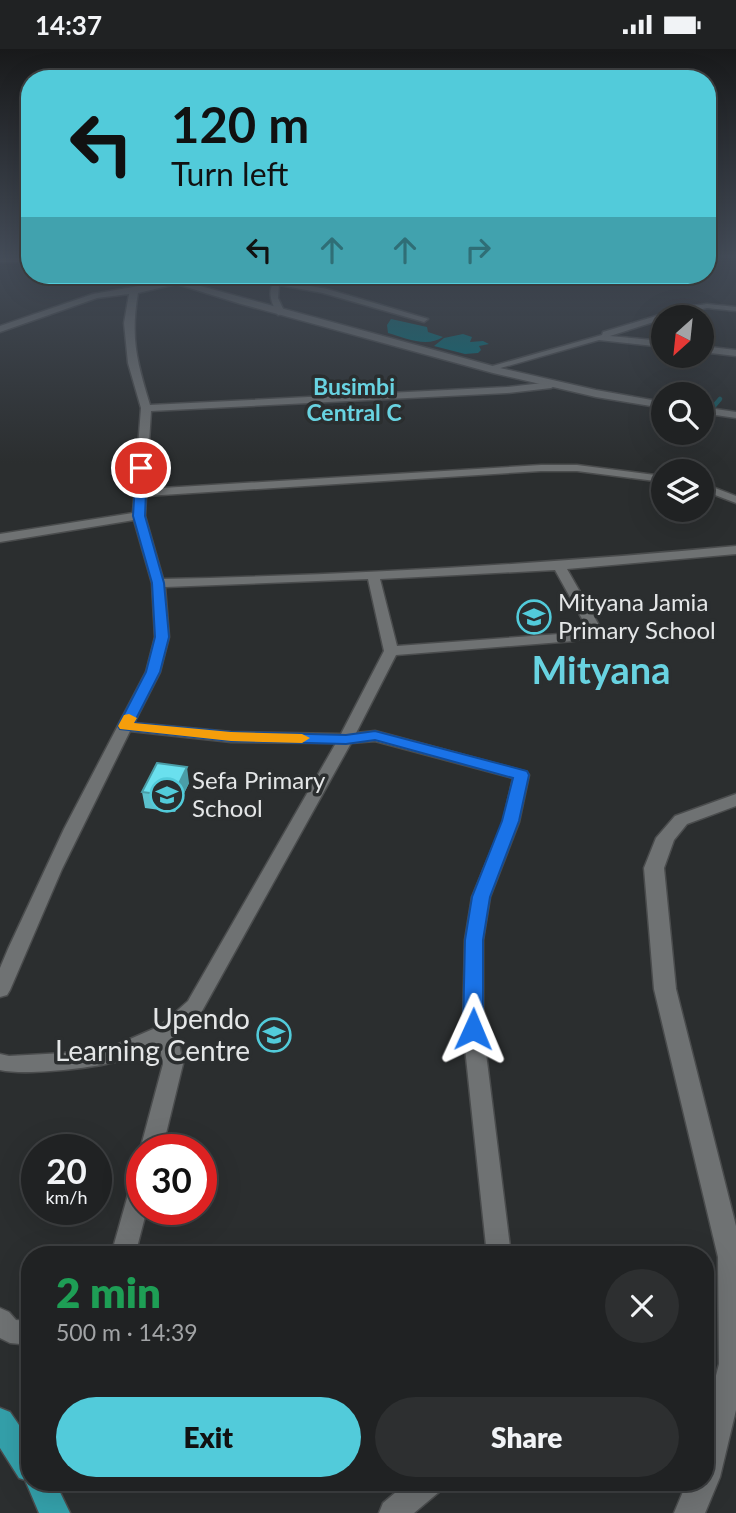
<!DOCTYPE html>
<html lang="en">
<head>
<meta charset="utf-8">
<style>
	body { margin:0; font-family:Lato,sans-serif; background:#2d2f30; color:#f1f3f6; height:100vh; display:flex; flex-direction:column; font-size:26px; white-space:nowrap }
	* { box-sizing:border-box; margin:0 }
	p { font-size:23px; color:#a2a4a6 }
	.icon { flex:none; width:38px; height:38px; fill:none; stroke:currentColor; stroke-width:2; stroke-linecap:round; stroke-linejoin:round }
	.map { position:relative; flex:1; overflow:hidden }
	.details { position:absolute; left:21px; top:1197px; width:693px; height:245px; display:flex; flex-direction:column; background:#202223; border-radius:28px; box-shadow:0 7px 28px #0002,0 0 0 2px #3d3f41 }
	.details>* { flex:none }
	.hud { position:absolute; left:21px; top:21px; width:695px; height:214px; border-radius:28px; box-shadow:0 7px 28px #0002,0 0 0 2px #3d3f41; background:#52cbda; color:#111; overflow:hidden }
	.needle { width:46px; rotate:207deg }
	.controls { position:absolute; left:651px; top:256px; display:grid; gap:14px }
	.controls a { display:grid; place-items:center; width:63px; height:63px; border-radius:50%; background:#202223; box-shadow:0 7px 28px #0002,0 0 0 2px #3d3f41; font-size:35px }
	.speed { position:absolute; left:21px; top:1085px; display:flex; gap:14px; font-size:35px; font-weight:700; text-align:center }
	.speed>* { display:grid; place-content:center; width:91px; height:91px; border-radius:50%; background:#202223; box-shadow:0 7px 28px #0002,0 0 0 2px #3d3f41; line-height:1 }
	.speed small { font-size:18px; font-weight:400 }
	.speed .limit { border:10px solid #d22; background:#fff; color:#111 }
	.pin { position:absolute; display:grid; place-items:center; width:60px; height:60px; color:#fff; margin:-30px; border:4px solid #fff; border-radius:50%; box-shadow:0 2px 7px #0007 }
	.me { position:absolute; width:77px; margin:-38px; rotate:1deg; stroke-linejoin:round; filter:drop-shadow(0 0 5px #0008) }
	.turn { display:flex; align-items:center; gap:24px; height:147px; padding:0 35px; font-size:32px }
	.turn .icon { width:91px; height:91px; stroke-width:2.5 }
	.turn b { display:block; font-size:49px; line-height:60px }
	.lanes { display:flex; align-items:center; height:66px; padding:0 35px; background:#0003; justify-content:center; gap:35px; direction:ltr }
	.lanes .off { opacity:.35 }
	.round { display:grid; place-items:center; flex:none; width:74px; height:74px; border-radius:37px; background:#2d2f30 }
	.head { display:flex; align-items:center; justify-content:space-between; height:119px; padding:0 35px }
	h1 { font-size:42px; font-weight:800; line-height:52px; color:#1e9e55 }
	.cta { display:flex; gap:14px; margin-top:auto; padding:14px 35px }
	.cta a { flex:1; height:80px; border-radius:42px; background:#52cbda; color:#111; font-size:28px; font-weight:800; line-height:80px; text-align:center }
	.cta a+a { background:#2d2f30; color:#f1f3f6 }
	.status { display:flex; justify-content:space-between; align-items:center; height:49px; padding:0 35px; background:#202223; direction:ltr }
	.status svg { height:19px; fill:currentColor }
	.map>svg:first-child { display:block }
</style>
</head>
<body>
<div class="status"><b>14:37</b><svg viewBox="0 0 49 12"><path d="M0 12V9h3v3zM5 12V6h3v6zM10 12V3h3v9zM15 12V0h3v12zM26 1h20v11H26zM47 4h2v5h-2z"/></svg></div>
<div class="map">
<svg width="736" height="1464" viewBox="0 0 736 1464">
	<rect width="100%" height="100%" fill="#2b2e2f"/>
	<path fill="#00727d" d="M 391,270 L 427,278 L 428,283 L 443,288 C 427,299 405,289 388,284 L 387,276 Z
		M 463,285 L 472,288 L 470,293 L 483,292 L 489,295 L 479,297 L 481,301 L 478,304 L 465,305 L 434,297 L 444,289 Z"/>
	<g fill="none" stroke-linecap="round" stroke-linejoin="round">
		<path stroke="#1c5d64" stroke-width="4.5" d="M 714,357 L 720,350"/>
		<defs>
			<path id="minor" d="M 0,209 L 30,209 L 30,213 L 0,213 Z
				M 278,226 L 285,227 L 281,232 L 327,240 L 428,270 L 424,273 L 323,244 L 279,236 L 278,249 L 285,264 L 278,266 C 269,250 267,240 278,226 Z
				M 173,231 L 176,235 L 138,244 C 130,289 137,313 150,356 L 507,338 L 551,333 L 556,336 L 551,339 L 507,344 L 151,362 L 146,440 L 541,416 L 577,416 L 663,427 L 663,433 L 577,422 L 541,422 L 146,447 L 145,467 L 163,530 C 355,526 545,515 736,497 L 736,505 L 567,520 L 600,578 L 592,587 L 574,592 L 396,606 L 356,684 L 375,682 L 527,723 L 529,726 L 519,773 L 490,848 L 483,891 L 483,980 L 511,1206 L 487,1206 L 463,980 L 465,891 L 472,848 L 503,773 L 513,729 L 375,692 L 351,694 L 202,962 L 177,984 L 183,1015 L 162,1101 L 142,1101 L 142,1104 L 140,1101 L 163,1015 L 159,994 C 146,1000 133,1008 119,1012 C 93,1019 26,1027 0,1021 L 0,1005 L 9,1007 L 64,1004 L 114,997 L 160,977 L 188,952 L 336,694 L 231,693 L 130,682 L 62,820 L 10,941 L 7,946 L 0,948 L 0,919 L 8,900 L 64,780 L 146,623 L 155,588 L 152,534 L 134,471 L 0,493 L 0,485 L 133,464 L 141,359 L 128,314 L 124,274 L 129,245 L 97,249 L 0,283 L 0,277 L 93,245 ZM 555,521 L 586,577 L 573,584 L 397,597 L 380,530 ZM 368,530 L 384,602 L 341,685 L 231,683 L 134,674 L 160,623 L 169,588 L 165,538 Z
				M 707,255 L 736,258 L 736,262 L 707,259 L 663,268 L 663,270 L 610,287 L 663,292 L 663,298 L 599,291 L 490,322 L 482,320 L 602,286 L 603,283 L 686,258 Z
				M 702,297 L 736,301 L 736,307 L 702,303 Z
				M 702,434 L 736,447 L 736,454 L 702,441 Z
				M 142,1125 L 142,1160 L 147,1160 L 135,1206 L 111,1206 L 131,1135 L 134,1128 Z
				M 0,1259 L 9,1263 L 16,1271 L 30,1272 L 30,1296 L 10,1294 L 0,1289 Z
				M 408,1433 L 442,1433 L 439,1443 L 414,1464 L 379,1464 L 383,1454 Z"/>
			<path id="secondary" d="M 148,226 L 160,226 L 500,319 L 596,341 L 663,353 L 663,359 L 596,348 L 493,324 L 241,255 Z
				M 702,358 L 736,363 L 736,369 L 702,364 Z
				M 736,745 L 736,757 L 687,775 L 674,791 L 664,819 L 676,940 L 736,1177 L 736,1361 L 720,1428 L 705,1464 L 674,1464 L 687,1433 L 705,1433 L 705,1369 L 719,1315 L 718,1208 L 654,940 L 644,819 L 656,789 L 675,767 Z"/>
			<path id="primary" d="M 0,1359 L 10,1363 L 30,1392 L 30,1433 L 55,1433 L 70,1464 L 39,1464 L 25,1431 L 19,1429 L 0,1399 Z"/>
		</defs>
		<use href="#minor" stroke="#4a4c4d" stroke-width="3"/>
		<use href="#secondary" stroke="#4a4c4d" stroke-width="3"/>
		<use href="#primary" stroke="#4a4c4d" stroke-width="3"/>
		<use href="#minor" fill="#6f7273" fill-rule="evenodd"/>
		<use href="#secondary" fill="#6f7273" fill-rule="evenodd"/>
		<use href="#primary" fill="#34a0aa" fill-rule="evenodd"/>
	</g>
	<path fill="#5bc1cd" d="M 189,734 L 175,763 L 145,759 L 142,743 Z"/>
	<path fill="#4a9da7" d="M 187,718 L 189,734 L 175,763 L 173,747 Z"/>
	<path fill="#6ae0ee" stroke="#4a9da7" stroke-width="2" d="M 157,714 L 187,718 L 173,747 L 142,743 Z"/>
	<linearGradient id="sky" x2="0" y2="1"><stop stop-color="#18191a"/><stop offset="0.5" stop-color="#444c58"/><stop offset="1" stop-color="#444c58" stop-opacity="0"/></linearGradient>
	<rect width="736" height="414" fill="url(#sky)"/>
	<path fill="#1a73e8" stroke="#114b97" stroke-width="2" d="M 141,416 L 147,419 L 145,467 L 164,534 L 169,588 L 160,623 L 134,674 L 231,683 L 346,686 L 375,682 L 527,722 L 529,726 L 519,772 L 490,848 L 483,891 L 483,980 L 480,986 L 473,988 L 466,986 L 463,980 L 465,891 L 472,848 L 502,772 L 513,729 L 375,691 L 346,695 L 231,692 L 120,680 L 118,677 L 146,623 L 155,588 L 152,534 L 133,467 L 136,419 Z"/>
	<path fill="#f59e0b" d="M 129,665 L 137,669 L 134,674 L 231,683 L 302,685 L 310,689 L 302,694 L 231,692 L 120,680 L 118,677 L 124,666 Z"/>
	<defs>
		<symbol id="school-ring" viewBox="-11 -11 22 22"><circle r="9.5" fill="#2b2e2f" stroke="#52cbda" stroke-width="1.5"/><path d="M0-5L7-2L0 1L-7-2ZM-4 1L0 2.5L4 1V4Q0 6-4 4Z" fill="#52cbda"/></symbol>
	</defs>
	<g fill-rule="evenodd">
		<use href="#school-ring" x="515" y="549" width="38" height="38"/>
		<use href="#school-ring" x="148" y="727" width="38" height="38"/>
		<use href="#school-ring" x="255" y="967" width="38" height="38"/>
	</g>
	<g text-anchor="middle" stroke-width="7" stroke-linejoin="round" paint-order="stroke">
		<g font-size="23" font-weight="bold" fill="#68d3e1" stroke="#2b2e2f">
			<text x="354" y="346">Busimbi<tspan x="354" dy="26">Central C</tspan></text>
		</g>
		<g font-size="24" fill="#e4e6e7" stroke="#2b2e2f" text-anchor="start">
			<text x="558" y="562">Mityana Jamia<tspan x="558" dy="28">Primary School</tspan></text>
			<text x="192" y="740">Sefa Primary<tspan x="192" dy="28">School</tspan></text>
		</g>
		<g font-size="28" fill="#e4e6e7" stroke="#2b2e2f" text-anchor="end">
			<text x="250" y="980">Upendo<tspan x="250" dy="32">Learning Centre</tspan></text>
		</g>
		<g font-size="38" font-weight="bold" fill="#68d3e1" stroke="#2b2e2f">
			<text x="601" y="635">Mityana</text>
		</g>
	</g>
</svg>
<div class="controls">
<a><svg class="needle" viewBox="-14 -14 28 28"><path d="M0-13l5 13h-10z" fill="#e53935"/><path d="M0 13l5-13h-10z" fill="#a2a4a6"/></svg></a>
<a><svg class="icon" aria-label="search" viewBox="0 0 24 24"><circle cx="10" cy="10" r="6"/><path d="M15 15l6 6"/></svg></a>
<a><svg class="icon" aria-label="layers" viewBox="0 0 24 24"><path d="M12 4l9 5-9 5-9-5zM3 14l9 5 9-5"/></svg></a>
</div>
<div class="speed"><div>20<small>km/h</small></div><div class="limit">30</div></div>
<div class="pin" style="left:141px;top:419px;background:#d93025"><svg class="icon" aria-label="arrive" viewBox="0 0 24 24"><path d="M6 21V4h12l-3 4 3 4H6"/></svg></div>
<svg class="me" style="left:473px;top:980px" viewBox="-20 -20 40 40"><path d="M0-17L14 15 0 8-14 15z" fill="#1a73e8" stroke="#fff" stroke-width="4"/></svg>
<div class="hud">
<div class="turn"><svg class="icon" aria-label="left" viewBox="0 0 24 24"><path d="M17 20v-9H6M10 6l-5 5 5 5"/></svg><div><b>120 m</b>Turn left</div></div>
<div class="lanes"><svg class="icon" aria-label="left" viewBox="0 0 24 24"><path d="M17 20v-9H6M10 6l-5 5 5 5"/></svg><svg class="icon off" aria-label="ahead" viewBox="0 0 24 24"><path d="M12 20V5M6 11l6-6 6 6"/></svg><svg class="icon off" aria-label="ahead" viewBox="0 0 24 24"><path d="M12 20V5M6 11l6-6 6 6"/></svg><svg class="icon off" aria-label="right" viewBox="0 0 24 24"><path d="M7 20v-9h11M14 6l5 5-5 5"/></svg></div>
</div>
<section class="details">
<div class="head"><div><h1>2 min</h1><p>500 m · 14:39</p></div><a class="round"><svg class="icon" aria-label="close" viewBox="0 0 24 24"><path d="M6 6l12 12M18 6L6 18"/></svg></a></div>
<div class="cta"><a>Exit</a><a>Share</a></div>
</section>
</div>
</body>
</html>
